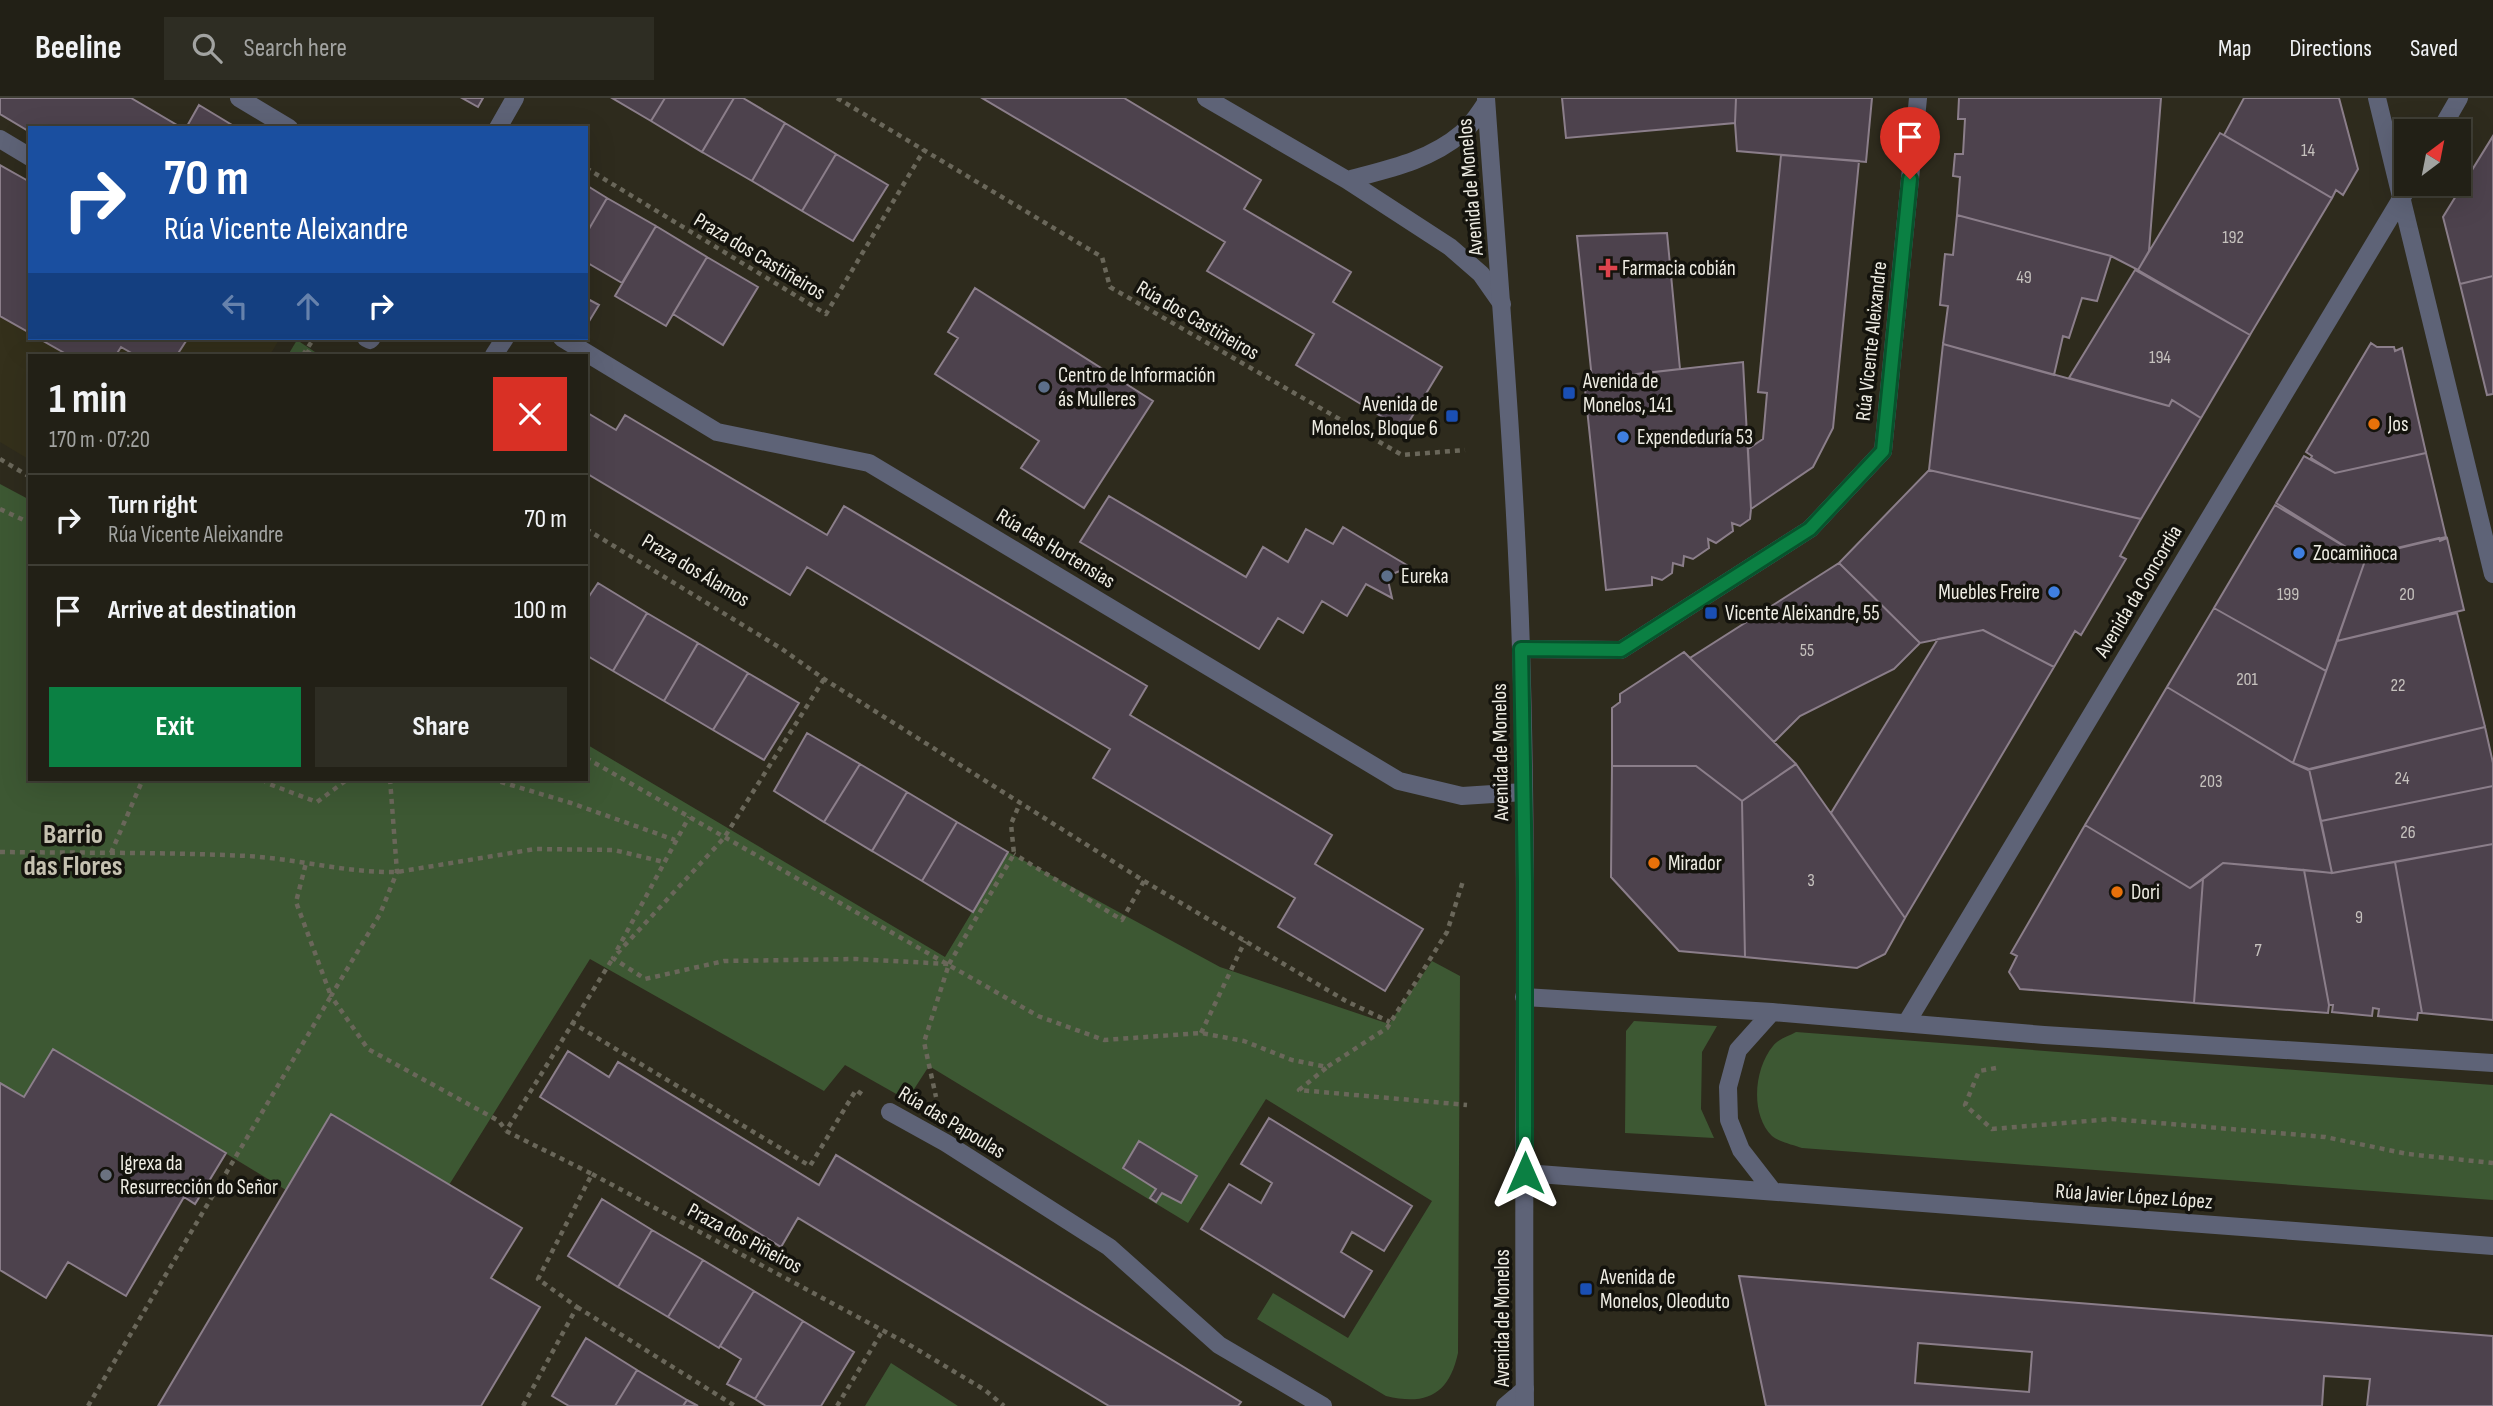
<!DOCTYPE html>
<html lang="en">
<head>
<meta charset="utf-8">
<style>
	body { margin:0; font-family:"Sofia Sans Condensed",sans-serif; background:#2e2d23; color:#f1f3f6; height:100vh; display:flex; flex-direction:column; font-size:26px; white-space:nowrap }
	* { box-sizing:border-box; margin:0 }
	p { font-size:23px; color:#a2a3a1 }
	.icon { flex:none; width:38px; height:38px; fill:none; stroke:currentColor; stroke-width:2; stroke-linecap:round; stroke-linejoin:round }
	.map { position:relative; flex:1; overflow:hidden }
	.panel { position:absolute; left:28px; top:256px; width:560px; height:427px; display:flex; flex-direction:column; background:#222016; border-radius:0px; box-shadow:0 7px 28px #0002,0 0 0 2px #3f3e35 }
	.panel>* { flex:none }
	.banner { position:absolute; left:28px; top:28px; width:560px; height:214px; border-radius:0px; box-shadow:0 7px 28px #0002,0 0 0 2px #3f3e35; background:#1a4fa0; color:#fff; overflow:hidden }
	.needle { width:46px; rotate:32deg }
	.fabs { position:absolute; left:2394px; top:21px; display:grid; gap:14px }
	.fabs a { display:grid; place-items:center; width:77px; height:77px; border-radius:0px; background:#222016; box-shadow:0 7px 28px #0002,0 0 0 2px #3f3e35; font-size:35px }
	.pin { position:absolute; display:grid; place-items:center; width:60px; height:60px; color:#fff; margin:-72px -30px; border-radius:50% 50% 50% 0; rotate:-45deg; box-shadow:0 0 7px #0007 }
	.pin .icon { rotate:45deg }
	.me { position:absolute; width:77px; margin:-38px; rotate:0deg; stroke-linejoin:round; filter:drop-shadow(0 0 5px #0008) }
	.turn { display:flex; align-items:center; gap:24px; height:147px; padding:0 21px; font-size:32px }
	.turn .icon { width:91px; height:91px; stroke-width:2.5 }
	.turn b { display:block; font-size:49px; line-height:60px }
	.lanes { display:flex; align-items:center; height:66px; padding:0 21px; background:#0003; justify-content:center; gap:35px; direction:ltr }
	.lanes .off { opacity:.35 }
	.round { display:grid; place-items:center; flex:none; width:74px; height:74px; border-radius:0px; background:#2e2d23 }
	.head { display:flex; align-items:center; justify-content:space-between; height:119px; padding:0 21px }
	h1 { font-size:42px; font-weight:700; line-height:52px }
	.primary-button { display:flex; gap:14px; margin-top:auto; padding:14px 21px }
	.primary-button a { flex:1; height:80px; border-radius:0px; background:#0b8043; color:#fff; font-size:28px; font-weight:700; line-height:80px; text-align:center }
	.primary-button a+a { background:#2e2d23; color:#f1f3f6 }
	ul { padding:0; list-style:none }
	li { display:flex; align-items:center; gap:21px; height:91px; padding:0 21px; border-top:2px solid #3f3e35 }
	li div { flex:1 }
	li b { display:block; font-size:26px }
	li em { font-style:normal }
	header { display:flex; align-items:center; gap:42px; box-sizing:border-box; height:98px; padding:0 35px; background:#222016; border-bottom:2px solid #3f3e35 }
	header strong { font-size:33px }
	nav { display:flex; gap:38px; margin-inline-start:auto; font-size:24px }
	.search { width:490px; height:63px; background:#2e2d23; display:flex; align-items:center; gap:18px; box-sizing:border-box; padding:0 24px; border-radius:0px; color:#a2a3a1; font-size:26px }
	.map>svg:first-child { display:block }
</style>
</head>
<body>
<header>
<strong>Beeline</strong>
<div class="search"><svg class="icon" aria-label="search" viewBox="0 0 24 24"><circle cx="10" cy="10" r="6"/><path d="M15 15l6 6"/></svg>Search here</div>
<nav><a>Map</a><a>Directions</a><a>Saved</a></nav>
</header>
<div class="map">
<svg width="2493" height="1308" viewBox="0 0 2493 1308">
	<rect width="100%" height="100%" fill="#2e2b1d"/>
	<path fill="#34301b" d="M 0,67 L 30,84 L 30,240 L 280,240 L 270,257 L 30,257 L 30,362 L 0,344 Z"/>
	<path fill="#3d5833" d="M 297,242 L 318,256 L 317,257 L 288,257 Z
		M 0,386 L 30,402 L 30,681 L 586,681 L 586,646 L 945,859 L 1008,754 L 1220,869 L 1389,926 L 1432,863 L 1460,878 L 1458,1255 C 1449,1296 1427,1308 1386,1298 L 1257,1221 L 1273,1195 L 1348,1240 L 1432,1103 L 1266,1001 L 1188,1125 L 929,968 L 907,1002 L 845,967 L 824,993 L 590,861 L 449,1087 L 286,1092 L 54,951 L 24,999 L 0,985 Z
		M 1634,923 L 1717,928 L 1702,954 L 1701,1011 L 1714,1040 L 1625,1035 L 1626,933 Z
		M 1796,934 L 2493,987 L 2493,1102 L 1802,1050 C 1794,1047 1779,1044 1772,1038 C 1750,1016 1754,971 1773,948 C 1778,941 1789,938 1796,934 Z
		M 891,1265 L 958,1308 L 865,1308 Z"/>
	<path fill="#4d424d" stroke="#8b7e8a" stroke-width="2" fill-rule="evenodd" d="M 0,0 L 131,0 L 182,30 L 30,30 L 30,34 L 0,16 Z
		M 462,0 L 483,0 L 478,9 Z
		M 612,0 L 665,0 L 651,23 Z
		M 665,0 L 734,0 L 702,54 L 651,23 Z
		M 734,0 L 743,0 L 785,25 L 752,83 L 702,54 Z
		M 982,0 L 1124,0 L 1261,82 L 1244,111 L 1351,174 L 1333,204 L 1442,269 L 1404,332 L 1296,267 L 1314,236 L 1207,173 L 1225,144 Z
		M 1562,0 L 1736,0 L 1735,25 L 1566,40 Z
		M 1736,0 L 1872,0 L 1866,64 L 1737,53 L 1735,25 Z
		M 1959,0 L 2161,0 L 2149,153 L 2138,172 L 2111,158 L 1957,117 L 1960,79 L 1953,78 L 1955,56 L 1963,56 L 1965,21 L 1958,21 Z
		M 2339,0 L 2358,71 L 2343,97 L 2336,92 L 2332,100 L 2224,37 L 2244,0 Z
		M 199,7 L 237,30 L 186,30 Z
		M 785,25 L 836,56 L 802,113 L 752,83 Z
		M 2220,35 L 2332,100 L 2250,237 L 2138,172 Z
		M 2493,38 L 2493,178 L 2460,186 L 2443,119 Z
		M 836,56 L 888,87 L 853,143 L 802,113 Z
		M 1781,57 L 1859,63 L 1833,330 L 1813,369 L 1751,411 L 1748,351 L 1763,341 L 1767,295 L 1758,294 Z
		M 0,67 L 30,84 L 30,235 L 0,218 Z
		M 586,87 L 607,100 L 586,136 Z
		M 607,100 L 656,128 L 622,185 L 586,164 L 586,136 Z
		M 1957,117 L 2111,158 L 2097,203 L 2082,200 L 2069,240 L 2063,238 L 2054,277 L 1943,246 L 1948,208 L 1940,207 L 1945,156 L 1953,157 Z
		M 656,128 L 707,159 L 666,228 L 615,198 Z
		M 1667,135 L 1680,271 L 1592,281 L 1577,138 Z
		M 707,159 L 758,189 L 723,247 L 673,216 Z
		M 2135,172 L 2250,237 L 2201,320 L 2172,302 L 2169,308 L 2069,280 Z
		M 2493,178 L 2493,296 L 2487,297 L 2460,186 Z
		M 975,190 L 1153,303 L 1084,410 L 1021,370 L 1039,343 L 935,276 L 958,240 L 948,234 Z
		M 586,200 L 599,207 L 588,225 L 586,224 Z
		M 38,240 L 188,240 L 177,257 L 135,257 L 121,249 L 116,257 L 68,257 Z
		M 2371,245 L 2377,249 L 2394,249 L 2395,253 L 2402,250 L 2426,355 L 2335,375 L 2311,360 L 2312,358 L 2306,354 Z
		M 1943,246 L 2169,308 L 2172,302 L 2201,320 L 2141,421 L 1929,372 Z
		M 1743,264 L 1751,411 L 1750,421 L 1740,428 L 1732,425 L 1733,433 L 1716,445 L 1708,441 L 1709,450 L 1693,461 L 1684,458 L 1683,468 L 1673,465 L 1672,475 L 1662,482 L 1652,479 L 1652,487 L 1606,492 L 1584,282 Z
		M 586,314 L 616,332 L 625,317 L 827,437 L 844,408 L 1147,588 L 1130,617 L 1332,737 L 1315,766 L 1423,831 L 1385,893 L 1278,829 L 1295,800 L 1093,680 L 1110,651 L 807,469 L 790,497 L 586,375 Z
		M 2426,355 L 2446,439 L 2362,459 L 2276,405 L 2304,358 L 2335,375 Z
		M 1929,372 L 2141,421 L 2120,458 L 2126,461 L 2081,537 L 2075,533 L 2054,569 L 1983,532 L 1920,545 L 1839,465 Z
		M 1109,398 L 1246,479 L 1263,449 L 1288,464 L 1306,431 L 1333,446 L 1343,429 L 1410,469 L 1387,478 L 1392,500 L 1366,486 L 1347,518 L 1322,503 L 1303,535 L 1278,520 L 1259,551 L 1080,444 Z
		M 2275,407 L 2362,459 L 2367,457 L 2326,573 L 2214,510 Z
		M 2439,440 L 2440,443 L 2447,440 L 2464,512 L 2337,543 L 2367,457 Z
		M 1839,465 L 1920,545 L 1894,571 L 1800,618 L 1774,644 L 1690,560 Z
		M 598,485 L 647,515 L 613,573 L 586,557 L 586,503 Z
		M 2214,510 L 2326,573 L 2293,665 L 2167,589 Z
		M 647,515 L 698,545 L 664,603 L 613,573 Z
		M 2457,515 L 2485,629 L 2308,672 L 2293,665 L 2337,543 Z
		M 1983,532 L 2054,569 L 1905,820 L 1831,715 L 1938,541 Z
		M 698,545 L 748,575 L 713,632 L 664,603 Z
		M 1684,554 L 1796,666 L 1742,703 L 1696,668 L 1612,668 L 1612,610 L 1620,604 L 1620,596 Z
		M 748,575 L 799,605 L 764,662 L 713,632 Z
		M 2167,589 L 2293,665 L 2309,671 L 2332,775 L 2223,765 L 2190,790 L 2085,727 Z
		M 2485,629 L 2493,665 L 2493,688 L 2321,723 L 2309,671 Z
		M 807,635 L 860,666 L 824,724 L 774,693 Z
		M 860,666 L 907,694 L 872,753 L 824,724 Z
		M 1796,666 L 1905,820 L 1885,856 L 1857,870 L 1745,859 L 1742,703 Z
		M 1612,668 L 1696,668 L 1742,703 L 1745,859 L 1679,853 L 1611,779 Z
		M 2493,688 L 2493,746 L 2332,775 L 2321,723 Z
		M 907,694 L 957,724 L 922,783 L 872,753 Z
		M 957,724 L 1008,754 L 973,814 L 922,783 Z
		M 2085,727 L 2190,790 L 2203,781 L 2194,905 L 2020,891 L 2009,874 L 2017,858 L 2011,855 Z
		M 2493,746 L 2493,922 L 2422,915 L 2395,764 Z
		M 2395,764 L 2422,915 L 2418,915 L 2417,922 L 2378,918 L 2379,911 L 2373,910 L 2372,918 L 2332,914 L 2333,907 L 2329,907 L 2304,772 L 2332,775 Z
		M 2223,765 L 2304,772 L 2329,907 L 2328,915 L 2194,905 L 2203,781 Z
		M 53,951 L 226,1055 L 195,1106 L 184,1099 L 126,1198 L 68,1164 L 46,1200 L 0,1172 L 0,985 L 24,999 Z
		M 568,953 L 609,979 L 618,964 L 819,1087 L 836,1057 L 1241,1304 L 1238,1308 L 1109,1308 L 798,1120 L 781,1149 L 540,999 Z
		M 331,1016 L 522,1130 L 491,1180 L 540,1209 L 481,1308 L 158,1308 Z
		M 1269,1020 L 1412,1108 L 1384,1153 L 1352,1134 L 1341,1154 L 1372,1173 L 1344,1219 L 1201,1131 L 1229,1086 L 1261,1105 L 1272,1085 L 1241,1066 Z
		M 1139,1043 L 1197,1078 L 1181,1105 L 1162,1095 L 1156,1104 L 1150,1100 L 1156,1091 L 1123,1070 Z
		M 602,1101 L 652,1132 L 618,1189 L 568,1158 Z
		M 652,1132 L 703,1162 L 668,1219 L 618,1189 Z
		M 703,1162 L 754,1193 L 719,1250 L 668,1219 Z
		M 1739,1178 L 2493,1238 L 2493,1308 L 2367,1308 L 2370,1281 L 2324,1278 L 2322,1308 L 1766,1308 ZM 1918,1245 L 2032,1254 L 2029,1294 L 1915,1285 Z
		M 754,1193 L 803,1223 L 755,1301 L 727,1286 L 741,1261 L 720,1248 Z
		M 803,1223 L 854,1254 L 821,1308 L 766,1308 L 755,1301 Z
		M 586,1240 L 637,1272 L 615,1308 L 569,1308 L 552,1298 Z
		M 637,1272 L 687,1302 L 683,1308 L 615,1308 Z
		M 687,1302 L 698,1308 L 683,1308 Z"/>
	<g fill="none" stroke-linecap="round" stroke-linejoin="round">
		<path stroke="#6a675a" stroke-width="4.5" stroke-dasharray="5 5" stroke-linecap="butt" d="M 837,0 L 1102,159 L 1110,189 L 1402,357 L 1465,352
			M 586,70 L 826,216 L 924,52
			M 306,253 L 313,257
			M 303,257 L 314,240
			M 0,361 L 30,379
			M 0,411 L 30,425
			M 586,431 L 782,551 L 824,581 L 1144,783 L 1122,822 L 1014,756
			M 824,581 L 724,740 L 613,860 L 645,881 L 724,863 L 856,861 L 949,866 L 924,944 L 936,999
			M 586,660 L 1038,918 L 1104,942 L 1201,935 L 1244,943 L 1292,962 L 1327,969 L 1387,930 L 1447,834 L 1463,783
			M 262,681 L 269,686 L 317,704 L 348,681
			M 390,681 L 397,774 L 380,816 L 331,898 L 368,951 L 499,1023 L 506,1033
			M 491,681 L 571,705 L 675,742
			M 0,754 C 82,755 165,754 248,758 C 298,761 346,775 397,774 L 535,751 L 614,752 L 664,764
			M 111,755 L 143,681
			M 1144,783 L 1346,903 L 1390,924
			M 617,852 L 689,719
			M 949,866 L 1014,756 L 1011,726 L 1020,705
			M 571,924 L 810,1068 L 856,992 L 863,997
			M 1201,935 L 1245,843
			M 1326,970 L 1299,992 L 1467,1007
			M 1996,970 L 1979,973 L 1965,1007 L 1992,1031 L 2112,1021 L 2325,1039 L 2408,1056 L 2493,1065
			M 592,1076 L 908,1246 L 985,1292 L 1004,1308
			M 577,1209 L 735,1308
			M 88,1308 L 331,898 L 296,804 L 306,765
			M 523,1308 L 577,1209 L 538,1181 L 592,1076 L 506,1033 L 613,860
			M 837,1308 L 883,1232"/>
		<path stroke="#5e6377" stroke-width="18" d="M 0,41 L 30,59"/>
		<path stroke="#5e6377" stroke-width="18" d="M 239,0 L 289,30
			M 1206,0 L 1347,82 L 1450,149 L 1481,176 L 1502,206
			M 2377,0 L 2493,476
			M 498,30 L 515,0
			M 2440,33 L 2459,0
			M 1347,82 C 1388,71 1429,63 1462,35 C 1472,27 1479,15 1486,5
			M 366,240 L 370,242 L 372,240
			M 562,240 L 717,334 L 869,365 L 1399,683 L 1462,698 L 1524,694
			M 494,257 L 505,240
			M 1521,551 L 1621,552 L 1810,431 L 1883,353 L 1918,0
			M 1524,899 L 1772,914 L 2044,937 L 2493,965
			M 1907,924 L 2410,86
			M 890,1014 L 946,1045 L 1109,1149 L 1219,1247 L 1323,1308
			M 1525,1075 L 2493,1148
			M 1772,1092 L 1741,1052 L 1729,1022 L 1728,989 L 1738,952 L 1772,914
			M 1505,1308 L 1525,1291"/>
		<path stroke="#5e6377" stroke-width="18" d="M 1486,0 C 1499,184 1515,367 1521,551 C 1529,804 1522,1056 1525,1308"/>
	</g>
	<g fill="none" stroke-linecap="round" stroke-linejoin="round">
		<defs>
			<path id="route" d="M 1525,1075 L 1525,785 L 1521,551 L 1621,552 L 1810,431 L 1883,353 L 1910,81"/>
		</defs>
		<use href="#route" stroke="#07532c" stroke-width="18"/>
		<use href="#route" stroke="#0b8043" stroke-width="12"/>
	</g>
	<path fill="#e0444e" stroke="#14130d" stroke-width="2.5" d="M1604.5 159.5h7v7h7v7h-7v7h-7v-7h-7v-7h7z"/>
	<g fill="#5c6f8a" stroke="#14130d" stroke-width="2.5">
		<circle cx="1044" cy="289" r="7"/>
		<circle cx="1387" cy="478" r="7"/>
	</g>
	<g fill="#1a4fb4" stroke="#14130d" stroke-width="2.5">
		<rect x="1562" y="288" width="14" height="14" rx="3.5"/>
		<rect x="1445" y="311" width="14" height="14" rx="3.5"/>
		<rect x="1704" y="508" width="14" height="14" rx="3.5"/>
		<rect x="1579" y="1184" width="14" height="14" rx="3.5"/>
	</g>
	<g fill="#e8710a" stroke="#14130d" stroke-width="2.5">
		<circle cx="2374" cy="326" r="7"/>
		<circle cx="1654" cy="765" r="7"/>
		<circle cx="2117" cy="794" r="7"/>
	</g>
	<g fill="#3f7fe0" stroke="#14130d" stroke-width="2.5">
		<circle cx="1623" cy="339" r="7"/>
		<circle cx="2299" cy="455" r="7"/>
		<circle cx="2054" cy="494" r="7"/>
	</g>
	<circle fill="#6b7280" stroke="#14130d" stroke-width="2.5" cx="106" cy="1077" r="7"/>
	<g text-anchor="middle" stroke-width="7" stroke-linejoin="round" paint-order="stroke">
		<g font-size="18" fill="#c6c2be">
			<text x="2308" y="58">14</text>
			<text x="2233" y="145">192</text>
			<text x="2024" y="185">49</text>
			<text x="2160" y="265">194</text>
			<text x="2288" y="502">199</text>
			<text x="2407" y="502">20</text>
			<text x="1807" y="558">55</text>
			<text x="2247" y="587">201</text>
			<text x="2398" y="593">22</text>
			<text x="2402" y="686">24</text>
			<text x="2211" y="689">203</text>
			<text x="2408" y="740">26</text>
			<text x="1811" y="788">3</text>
			<text x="2359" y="825">9</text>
			<text x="2258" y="858">7</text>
		</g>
		<g font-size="21" fill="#eeece3" stroke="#14130d">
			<text transform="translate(1470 89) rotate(-95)" y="7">Avenida de Monelos</text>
			<text transform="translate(760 158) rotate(31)" y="7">Praza dos Castiñeiros</text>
			<text transform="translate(1198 222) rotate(30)" y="7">Rúa dos Castiñeiros</text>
			<text transform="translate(1871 243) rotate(-84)" y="7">Rúa Vicente Aleixandre</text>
			<text transform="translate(1056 450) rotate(31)" y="7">Rúa das Hortensias</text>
			<text transform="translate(696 472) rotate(31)" y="7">Praza dos Álamos</text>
			<text transform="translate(2138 493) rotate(-59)" y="7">Avenida da Concordia</text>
			<text transform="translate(1500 654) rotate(-91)" y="7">Avenida de Monelos</text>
			<text transform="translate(952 1024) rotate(31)" y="7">Rúa das Papoulas</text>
			<text transform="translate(2134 1098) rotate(4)" y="7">Rúa Javier López López</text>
			<text transform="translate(745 1140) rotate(28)" y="7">Praza dos Piñeiros</text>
			<text transform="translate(1502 1220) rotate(-90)" y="7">Avenida de Monelos</text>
		</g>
		<g font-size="21" fill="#eeece3" stroke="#14130d" text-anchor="start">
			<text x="1622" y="177">Farmacia cobián</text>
			<text x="1058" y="284">Centro de Información<tspan x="1058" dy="24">ás Mulleres</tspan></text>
			<text x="1583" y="290">Avenida de<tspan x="1583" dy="24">Monelos, 141</tspan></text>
			<text x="1438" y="313" text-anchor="end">Avenida de<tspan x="1438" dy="24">Monelos, Bloque 6</tspan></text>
			<text x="2388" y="333">Jos</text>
			<text x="1637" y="346">Expendeduría 53</text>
			<text x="2313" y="462">Zocamiñoca</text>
			<text x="1401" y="485">Eureka</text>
			<text x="2040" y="501" text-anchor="end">Muebles Freire</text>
			<text x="1725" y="522">Vicente Aleixandre, 55</text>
			<text x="1668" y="772">Mirador</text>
			<text x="2131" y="801">Dori</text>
			<text x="120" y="1072">Igrexa da<tspan x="120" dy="24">Resurrección do Señor</tspan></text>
			<text x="1600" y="1186">Avenida de<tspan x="1600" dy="24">Monelos, Oleoduto</tspan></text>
		</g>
		<g font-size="28" font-weight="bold" fill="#c5c1b0" stroke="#14130d">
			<text x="73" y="745">Barrio<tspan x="73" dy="32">das Flores</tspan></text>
		</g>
	</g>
</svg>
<div class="fabs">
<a><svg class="needle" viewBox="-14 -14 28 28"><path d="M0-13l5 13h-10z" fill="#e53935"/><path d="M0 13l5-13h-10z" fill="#a2a3a1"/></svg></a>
</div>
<div class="pin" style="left:1910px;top:81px;background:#d93025"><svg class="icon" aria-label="arrive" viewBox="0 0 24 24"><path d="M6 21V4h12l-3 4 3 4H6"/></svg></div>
<svg class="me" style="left:1525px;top:1075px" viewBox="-20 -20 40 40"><path d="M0-17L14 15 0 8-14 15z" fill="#0b8043" stroke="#fff" stroke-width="4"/></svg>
<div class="banner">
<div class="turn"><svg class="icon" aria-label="right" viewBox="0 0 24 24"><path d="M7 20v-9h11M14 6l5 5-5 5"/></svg><div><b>70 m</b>Rúa Vicente Aleixandre</div></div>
<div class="lanes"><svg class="icon off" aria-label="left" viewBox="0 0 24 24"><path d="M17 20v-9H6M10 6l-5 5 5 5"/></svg><svg class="icon off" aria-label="ahead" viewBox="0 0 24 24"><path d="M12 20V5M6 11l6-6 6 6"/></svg><svg class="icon" aria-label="right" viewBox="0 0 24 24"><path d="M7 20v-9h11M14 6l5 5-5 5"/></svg></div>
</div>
<section class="panel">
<div class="head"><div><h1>1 min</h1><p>170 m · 07:20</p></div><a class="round" style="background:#d93025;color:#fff"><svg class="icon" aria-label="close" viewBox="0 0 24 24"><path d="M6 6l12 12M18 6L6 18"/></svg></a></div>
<ul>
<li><svg class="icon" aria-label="right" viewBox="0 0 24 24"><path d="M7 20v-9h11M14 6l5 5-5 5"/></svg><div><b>Turn right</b><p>Rúa Vicente Aleixandre</p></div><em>70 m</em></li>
<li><svg class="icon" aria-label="arrive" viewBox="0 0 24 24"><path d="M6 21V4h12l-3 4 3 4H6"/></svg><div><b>Arrive at destination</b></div><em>100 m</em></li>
</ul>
<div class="primary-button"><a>Exit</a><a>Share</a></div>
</section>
</div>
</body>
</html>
